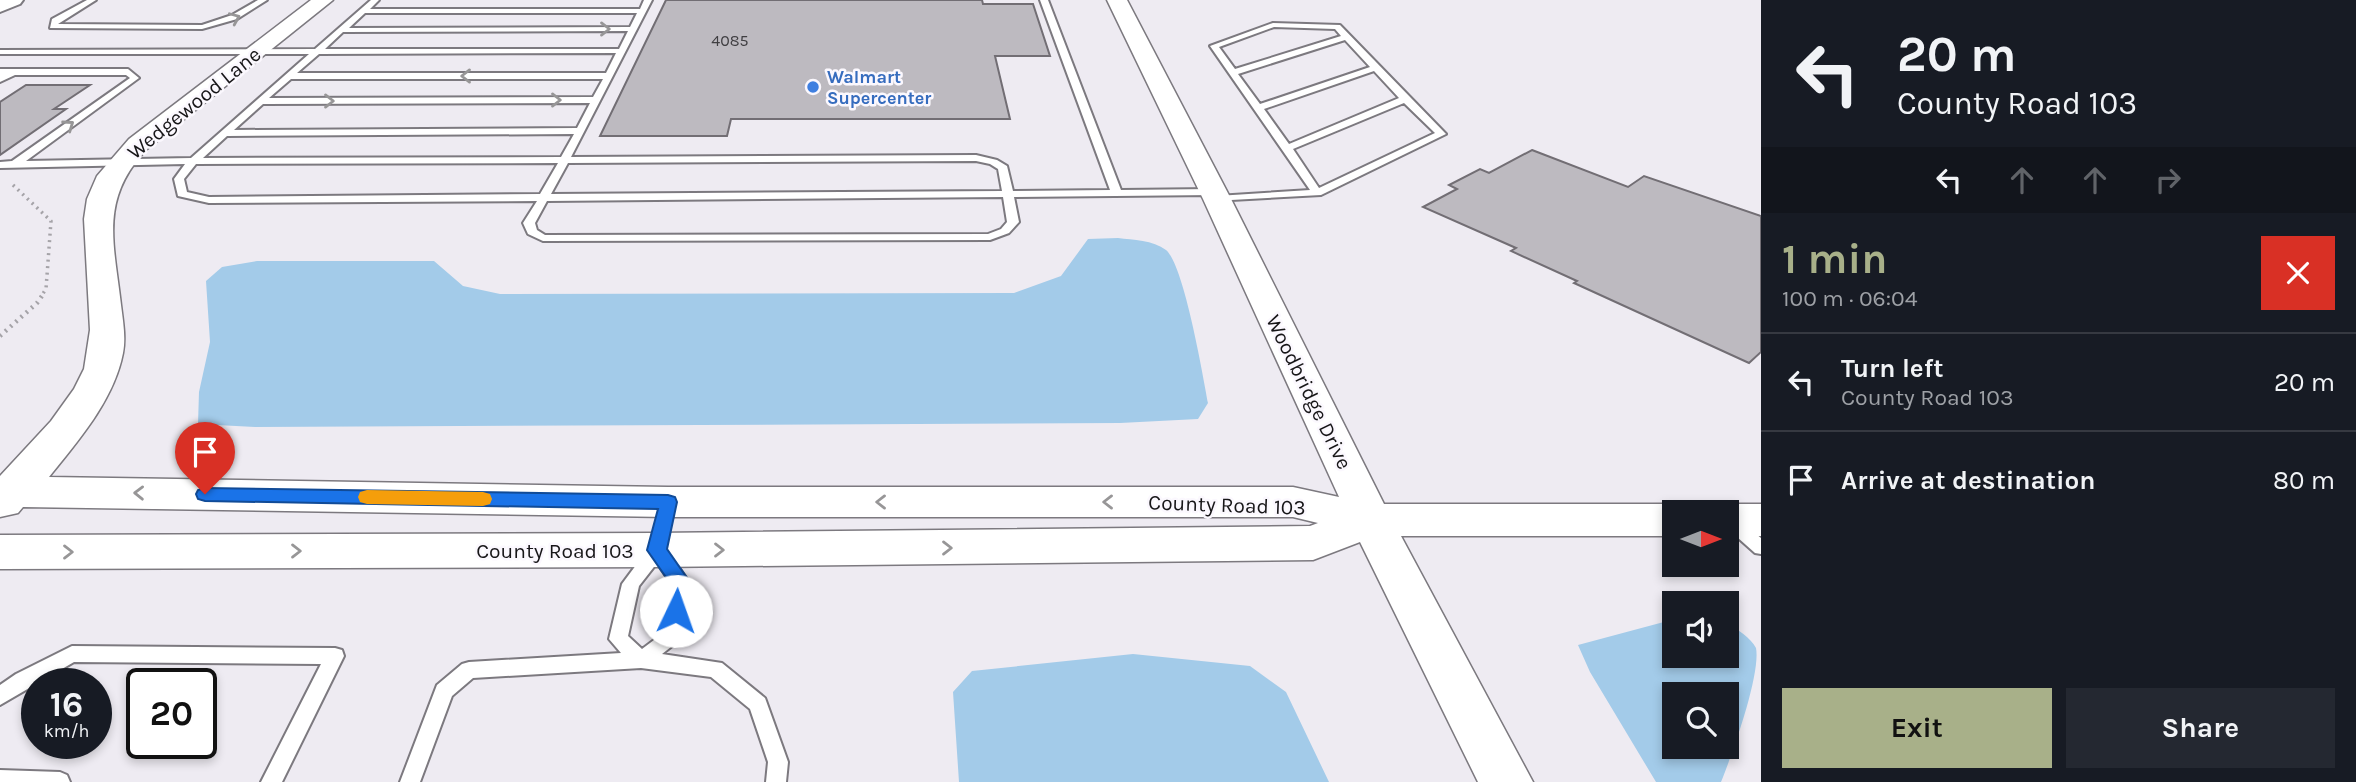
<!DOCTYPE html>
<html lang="en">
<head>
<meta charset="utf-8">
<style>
	body { margin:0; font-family:Karla,sans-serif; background:#242831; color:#f1f3f6; height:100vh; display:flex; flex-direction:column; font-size:26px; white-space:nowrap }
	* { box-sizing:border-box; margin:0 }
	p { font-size:23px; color:#9ea1a6 }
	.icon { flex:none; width:38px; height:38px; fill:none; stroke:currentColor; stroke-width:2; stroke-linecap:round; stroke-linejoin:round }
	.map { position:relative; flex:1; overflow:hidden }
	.side { display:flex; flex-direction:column; background:#171b24; width:595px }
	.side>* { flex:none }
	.top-card { background:#171b24; color:#f1f3f6; overflow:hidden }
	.needle { width:46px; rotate:90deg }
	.fabs { position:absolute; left:1662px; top:500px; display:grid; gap:14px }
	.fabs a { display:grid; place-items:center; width:77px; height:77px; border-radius:0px; background:#171b24; box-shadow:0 4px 10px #0003; font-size:35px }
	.speed { position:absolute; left:21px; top:668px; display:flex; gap:14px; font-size:35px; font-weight:700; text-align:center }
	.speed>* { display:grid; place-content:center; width:91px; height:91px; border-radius:50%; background:#171b24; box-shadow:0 4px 10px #0003; line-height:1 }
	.speed small { font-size:18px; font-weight:400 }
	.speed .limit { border:4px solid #111; border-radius:10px; background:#fff; color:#111 }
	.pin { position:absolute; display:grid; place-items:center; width:60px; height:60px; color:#fff; margin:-72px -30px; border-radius:50% 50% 50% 0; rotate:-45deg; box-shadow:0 0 7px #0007 }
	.pin .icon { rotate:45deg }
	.me { position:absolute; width:77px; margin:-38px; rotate:3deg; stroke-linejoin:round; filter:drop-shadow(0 0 5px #0008) }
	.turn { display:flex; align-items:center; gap:24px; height:147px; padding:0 21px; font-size:32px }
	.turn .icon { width:91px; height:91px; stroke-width:2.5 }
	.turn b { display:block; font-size:49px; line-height:60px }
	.lanes { display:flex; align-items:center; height:66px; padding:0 21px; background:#0003; justify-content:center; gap:35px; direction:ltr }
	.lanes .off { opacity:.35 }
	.round { display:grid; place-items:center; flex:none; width:74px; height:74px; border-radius:0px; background:#242831 }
	.headline { display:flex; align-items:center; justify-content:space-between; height:119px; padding:0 21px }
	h1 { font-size:42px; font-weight:700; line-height:52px; color:#a8b089 }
	.action { display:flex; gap:14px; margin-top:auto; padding:14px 21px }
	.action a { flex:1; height:80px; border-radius:0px; background:#a8b089; color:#111; font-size:28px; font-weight:700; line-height:80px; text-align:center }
	.action a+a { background:#242831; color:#f1f3f6 }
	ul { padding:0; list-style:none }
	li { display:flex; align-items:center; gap:21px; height:98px; padding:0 21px; border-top:2px solid #363941 }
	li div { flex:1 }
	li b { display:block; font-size:26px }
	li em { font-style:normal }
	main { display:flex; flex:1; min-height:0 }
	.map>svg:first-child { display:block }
</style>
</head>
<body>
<main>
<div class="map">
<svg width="1761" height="782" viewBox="0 0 1761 782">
	<rect width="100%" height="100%" fill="#eeebf2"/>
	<path fill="#a3cbe9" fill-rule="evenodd" d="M 1118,238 C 1133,240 1153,240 1166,250 C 1184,265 1203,376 1208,403 L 1198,419 L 1120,423 L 255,427 L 198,424 L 199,392 L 210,342 L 206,281 L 222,267 L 257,261 L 434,261 L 463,286 L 500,294 L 1014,293 L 1061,276 L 1088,239 Z
		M 1675,619 L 1675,656 L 1727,656 L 1727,623 C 1737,629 1751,638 1756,648 C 1761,674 1732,755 1721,782 L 1656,782 L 1590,672 L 1578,645 ZM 1675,695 L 1727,695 L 1727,747 L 1675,747 Z
		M 1133,654 L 1250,666 L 1286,692 L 1329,782 L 959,782 L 953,692 L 972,671 Z"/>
	<path fill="#bdbac0" stroke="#726e74" stroke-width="2" d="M 666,0 L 982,0 L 983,4 L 1033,4 L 1050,56 L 995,56 L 1010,119 L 731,119 L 727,136 L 600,136 Z
		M 26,85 L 90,85 L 54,109 L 66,109 L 0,155 L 0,102 Z
		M 1532,150 L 1628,187 L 1644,176 L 1761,216 L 1761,352 L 1749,363 L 1574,283 L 1577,281 L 1511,251 L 1516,248 L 1423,207 L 1457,189 L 1449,185 L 1480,169 L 1489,173 Z"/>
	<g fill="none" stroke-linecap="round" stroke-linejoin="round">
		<defs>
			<path id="service" d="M 87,0 L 96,0 L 58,24 L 202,25 L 232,15 L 258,0 L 267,0 L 237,19 L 202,29 L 50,28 L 52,19 Z
				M 371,0 L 379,0 L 370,9 L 640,9 L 644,0 L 652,0 L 571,157 L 976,155 L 997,160 L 1007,166 L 1013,191 L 1110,190 L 1040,0 L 1048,0 L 1121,190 L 1213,189 L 1218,192 L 1213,195 L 1014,197 L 1019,222 L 1009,233 L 990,240 L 543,241 L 528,234 L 523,223 L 537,201 L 209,203 L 178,196 L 174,179 L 185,164 L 0,168 L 0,162 L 12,161 L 130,78 L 126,75 L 15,75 L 0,82 L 0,69 L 128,69 L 139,78 L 26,161 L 191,158 L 309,54 L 0,54 L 0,50 L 315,49 ZM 365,13 L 637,13 L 630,27 L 349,28 ZM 628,31 L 619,49 L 325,49 L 343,32 ZM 616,53 L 606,73 L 297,73 L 319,54 ZM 291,79 L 603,79 L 593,97 L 269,98 ZM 590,103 L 577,128 L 234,130 L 263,104 ZM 574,134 L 561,157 L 203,158 L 227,136 ZM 976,161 L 990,164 L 998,169 L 1002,191 L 551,194 L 568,163 ZM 558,163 L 540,194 L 209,197 L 187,192 L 184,179 L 196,164 ZM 1003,197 L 1007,222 L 1001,229 L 988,234 L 545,235 L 537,230 L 535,223 L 547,201 Z
				M 1273,23 L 1340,25 L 1446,134 L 1321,195 L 1213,201 L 1213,197 L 1217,196 L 1310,190 L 1210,46 ZM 1274,27 L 1335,29 L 1341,36 L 1235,69 L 1219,47 ZM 1345,40 L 1370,67 L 1260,104 L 1238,74 ZM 1374,71 L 1399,98 L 1289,144 L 1264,109 ZM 1404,103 L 1435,133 L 1319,188 L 1293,149 Z
				M 1734,519 L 1740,521 L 1761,538 L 1761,554 L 1755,553 L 1728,529 L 1728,521 Z
				M 657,543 L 663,545 L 691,585 L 679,638 L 676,643 L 662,654 L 722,663 L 765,698 L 788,762 L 786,782 L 766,782 L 768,762 L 750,709 L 711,677 L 641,668 L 473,678 L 452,696 L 420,782 L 400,782 L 437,685 L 462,664 L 469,662 L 621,653 L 609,639 L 622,584 L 651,545 ZM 657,563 L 673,586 L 662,634 L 642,649 L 628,636 L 639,586 Z
				M 72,646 L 335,648 L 342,650 L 344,656 L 282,782 L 261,782 L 321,664 L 74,662 L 0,705 L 0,685 L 16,674 Z
				M 0,770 L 60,772 L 67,775 L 70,782 L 0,782 Z"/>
			<path id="tertiary" d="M 311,0 L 333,0 L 147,149 C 99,199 114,243 121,305 C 123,321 126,338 123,353 C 114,400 78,441 49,477 L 668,487 L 1293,487 L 1339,497 L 1203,199 L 1107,0 L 1127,0 L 1231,199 L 1384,504 L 1675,504 L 1690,509 L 1692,513 L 1675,513 L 1675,536 L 1401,536 L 1533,782 L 1478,782 L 1360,542 L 1313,560 L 657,567 L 0,569 L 0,535 L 657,533 L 1310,526 L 1318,523 L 1293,517 L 668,517 L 23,507 L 18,513 L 0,517 L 0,476 L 51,421 L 74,389 L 84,369 L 90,330 L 84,219 L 87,199 L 97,176 L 129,139 Z
				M 1727,504 L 1761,504 L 1761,536 L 1727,536 L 1727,513 L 1710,513 L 1712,509 Z"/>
			<path id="secondary" d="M 0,0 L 23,0 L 20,4 L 0,12 Z"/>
		</defs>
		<use href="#service" stroke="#7c797f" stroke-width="4"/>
		<use href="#tertiary" stroke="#7c797f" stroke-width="3"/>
		<use href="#secondary" stroke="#7c797f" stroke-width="4"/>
		<path stroke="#a5a3a8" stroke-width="3.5" stroke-dasharray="2 4.5" stroke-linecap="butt" d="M 13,185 L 51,221 L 46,289 L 42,295"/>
		<path stroke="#a5a3a8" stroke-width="4.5" stroke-dasharray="2 5" stroke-linecap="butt" d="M 0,336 L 37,303 L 44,293"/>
		<use href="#service" fill="#fff" fill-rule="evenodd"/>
		<use href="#tertiary" fill="#fff" fill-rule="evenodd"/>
		<use href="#secondary" fill="#fff" fill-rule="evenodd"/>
	</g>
	<defs><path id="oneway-chevron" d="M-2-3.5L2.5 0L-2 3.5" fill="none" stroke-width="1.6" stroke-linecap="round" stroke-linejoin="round" transform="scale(1.75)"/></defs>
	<g stroke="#979697">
		<use href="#oneway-chevron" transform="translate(235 18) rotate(-23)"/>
		<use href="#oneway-chevron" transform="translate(605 29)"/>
		<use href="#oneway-chevron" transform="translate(466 76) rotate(180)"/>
		<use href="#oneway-chevron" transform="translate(556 100)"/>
		<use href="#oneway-chevron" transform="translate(329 101)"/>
		<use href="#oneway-chevron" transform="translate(69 125) rotate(-35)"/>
		<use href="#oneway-chevron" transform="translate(139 493) rotate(-179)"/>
		<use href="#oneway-chevron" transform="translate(881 502) rotate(180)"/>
		<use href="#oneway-chevron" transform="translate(1108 502) rotate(180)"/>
		<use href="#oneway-chevron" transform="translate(947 548)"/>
		<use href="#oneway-chevron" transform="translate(719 550)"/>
		<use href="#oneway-chevron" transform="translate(296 551)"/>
		<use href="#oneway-chevron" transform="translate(68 552)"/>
	</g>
	<path fill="#1a73e8" stroke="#114b97" stroke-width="2" d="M 205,488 L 668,495 L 675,497 L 677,502 L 667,549 L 692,585 L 683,617 L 676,620 L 669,617 L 666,611 L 672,586 L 647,550 L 658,509 L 205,501 L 198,499 L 196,494 L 198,490 Z"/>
	<path fill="#f59e0b" d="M 367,490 L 483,492 L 490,494 L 492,499 L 490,504 L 483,506 L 367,504 L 360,502 L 358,497 L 360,492 Z"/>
	<circle fill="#3f7fe0" stroke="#fbf8fe" stroke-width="2.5" cx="813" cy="87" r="7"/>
	<g text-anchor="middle" stroke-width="5" stroke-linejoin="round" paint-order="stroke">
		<g font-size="16" fill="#403f42">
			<text x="730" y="46">4085</text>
		</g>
		<g font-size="18" font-weight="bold" fill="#366cbe" stroke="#fbf8fe" text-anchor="start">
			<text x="827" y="83">Walmart<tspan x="827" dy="21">Supercenter</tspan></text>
		</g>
		<g font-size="21" fill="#171618" stroke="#fbf8fe">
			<text transform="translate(194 103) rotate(-39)" y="7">Wedgewood Lane</text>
			<text transform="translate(1309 392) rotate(64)" y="7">Woodbridge Drive</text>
			<text transform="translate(1227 505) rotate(2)" y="7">County Road 103</text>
			<text x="555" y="558">County Road 103</text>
		</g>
	</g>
</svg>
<div class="fabs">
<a><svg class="needle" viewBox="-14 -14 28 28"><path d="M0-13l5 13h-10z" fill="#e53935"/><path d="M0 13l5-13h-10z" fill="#9ea1a6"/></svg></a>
<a><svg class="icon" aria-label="sound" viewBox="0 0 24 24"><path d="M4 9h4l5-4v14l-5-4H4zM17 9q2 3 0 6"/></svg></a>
<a><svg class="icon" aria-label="search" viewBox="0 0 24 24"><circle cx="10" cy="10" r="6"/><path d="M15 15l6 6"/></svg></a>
</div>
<div class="speed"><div>16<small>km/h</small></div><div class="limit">20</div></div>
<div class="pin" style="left:205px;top:494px;background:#d93025"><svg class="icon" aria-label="arrive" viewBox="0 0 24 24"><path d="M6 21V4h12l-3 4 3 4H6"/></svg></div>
<svg class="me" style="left:676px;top:611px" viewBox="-20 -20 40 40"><circle r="19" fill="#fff"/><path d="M0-13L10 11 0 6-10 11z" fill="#1a73e8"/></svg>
</div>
<section class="side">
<div class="top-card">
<div class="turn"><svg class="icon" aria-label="left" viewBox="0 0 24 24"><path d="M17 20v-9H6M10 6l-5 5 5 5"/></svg><div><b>20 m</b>County Road 103</div></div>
<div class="lanes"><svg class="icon" aria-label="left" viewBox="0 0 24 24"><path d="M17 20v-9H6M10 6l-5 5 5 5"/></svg><svg class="icon off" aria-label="ahead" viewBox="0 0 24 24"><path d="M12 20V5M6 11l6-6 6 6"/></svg><svg class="icon off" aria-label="ahead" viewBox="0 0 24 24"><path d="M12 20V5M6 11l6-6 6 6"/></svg><svg class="icon off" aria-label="right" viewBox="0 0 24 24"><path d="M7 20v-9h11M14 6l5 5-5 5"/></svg></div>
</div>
<div class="headline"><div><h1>1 min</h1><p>100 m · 06:04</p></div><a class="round" style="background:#d93025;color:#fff"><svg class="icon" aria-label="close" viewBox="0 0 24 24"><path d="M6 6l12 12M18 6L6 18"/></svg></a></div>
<ul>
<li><svg class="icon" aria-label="left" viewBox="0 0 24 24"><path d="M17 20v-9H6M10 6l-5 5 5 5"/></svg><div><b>Turn left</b><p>County Road 103</p></div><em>20 m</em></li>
<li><svg class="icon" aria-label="arrive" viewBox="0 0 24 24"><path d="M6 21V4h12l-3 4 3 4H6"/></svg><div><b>Arrive at destination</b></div><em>80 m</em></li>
</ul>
<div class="action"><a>Exit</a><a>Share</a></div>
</section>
</main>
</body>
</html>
